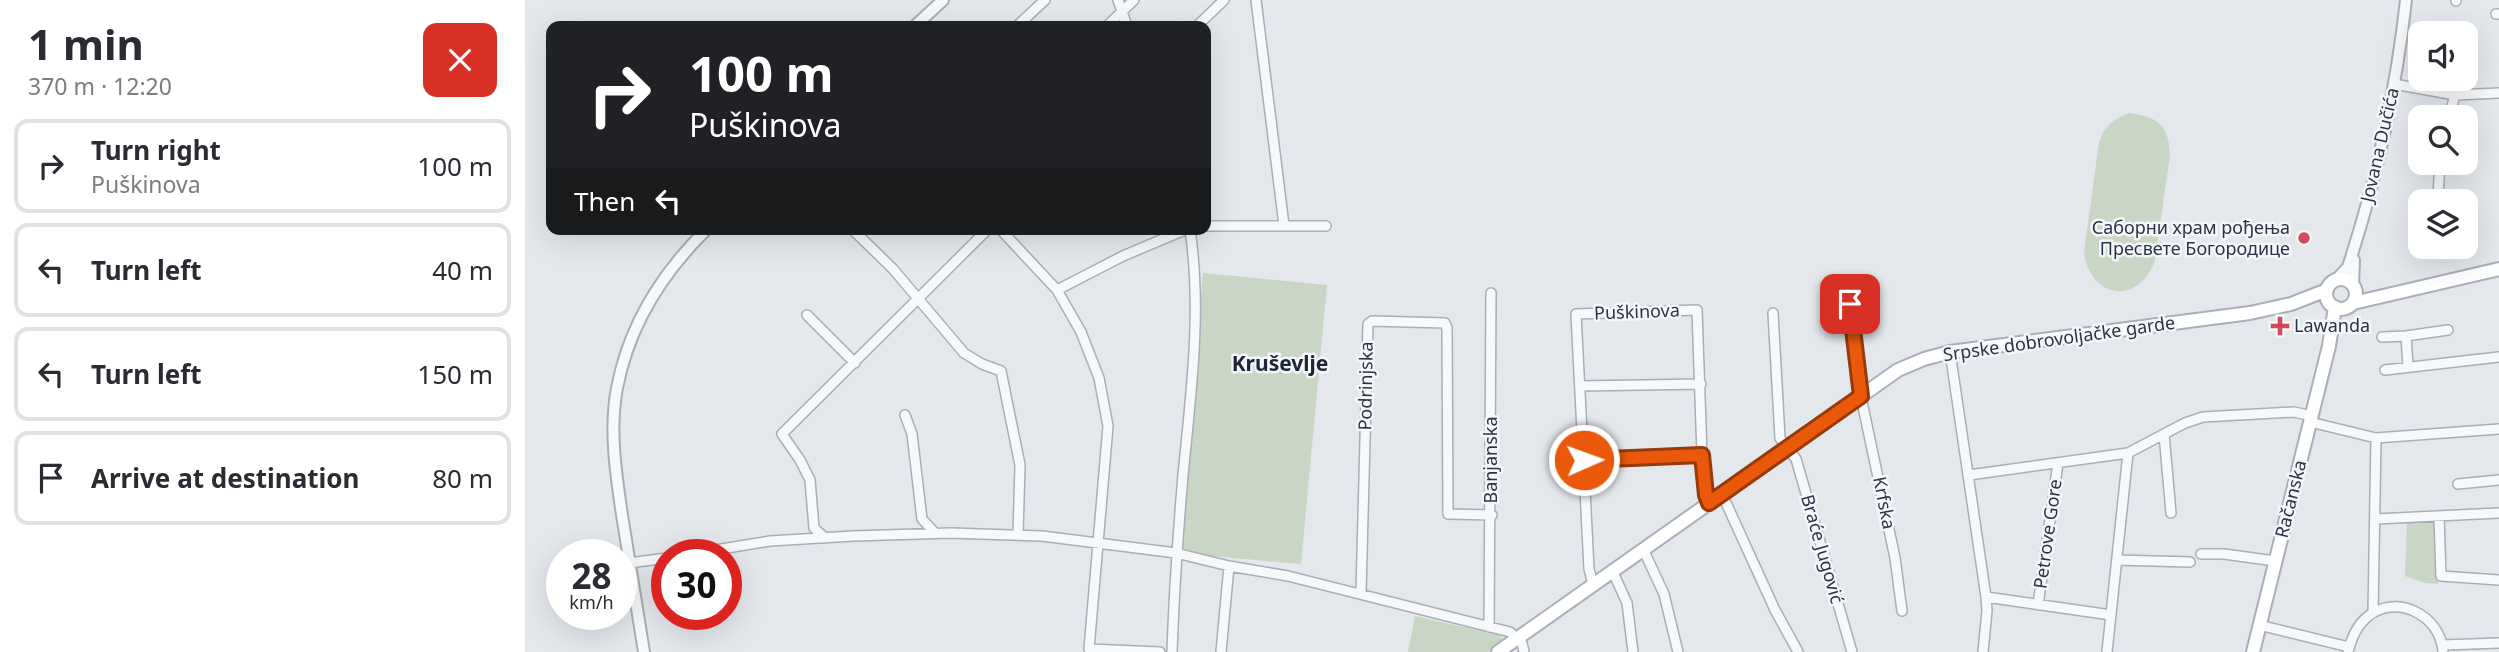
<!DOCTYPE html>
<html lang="en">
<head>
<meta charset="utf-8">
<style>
	body { margin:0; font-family:"Noto Sans",sans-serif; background:#f7f7f7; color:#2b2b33; height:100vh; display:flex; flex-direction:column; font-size:26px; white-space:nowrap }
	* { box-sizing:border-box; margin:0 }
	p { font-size:23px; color:#7c7c81 }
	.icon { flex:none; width:38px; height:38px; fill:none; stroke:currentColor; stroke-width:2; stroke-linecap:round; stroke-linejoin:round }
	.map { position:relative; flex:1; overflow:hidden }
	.panel { display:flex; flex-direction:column; background:#fff; width:525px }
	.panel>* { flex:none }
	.guide { position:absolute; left:21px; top:21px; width:665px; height:214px; border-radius:14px; box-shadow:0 7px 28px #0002; background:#202124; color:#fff; overflow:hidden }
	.tools { position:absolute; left:1883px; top:21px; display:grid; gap:14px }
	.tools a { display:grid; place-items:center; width:70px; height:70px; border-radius:14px; background:#fff; box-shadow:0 7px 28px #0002; font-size:35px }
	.speed { position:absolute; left:21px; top:539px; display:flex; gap:14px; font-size:35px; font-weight:700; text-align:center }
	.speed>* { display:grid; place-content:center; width:91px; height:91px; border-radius:50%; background:#fff; box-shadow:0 7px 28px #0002; line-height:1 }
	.speed small { font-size:18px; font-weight:400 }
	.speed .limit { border:10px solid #d22; background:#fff; color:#111 }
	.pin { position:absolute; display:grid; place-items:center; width:60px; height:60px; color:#fff; margin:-30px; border-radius:14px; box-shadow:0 4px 10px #0006 }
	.me { position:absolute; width:77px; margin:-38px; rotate:88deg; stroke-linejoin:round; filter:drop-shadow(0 0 5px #0008) }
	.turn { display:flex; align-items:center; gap:24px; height:147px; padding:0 28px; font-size:32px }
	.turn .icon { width:91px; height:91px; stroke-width:2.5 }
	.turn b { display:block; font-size:49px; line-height:60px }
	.then { display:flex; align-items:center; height:66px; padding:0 28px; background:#0003; gap:14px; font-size:26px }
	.round { display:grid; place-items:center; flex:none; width:74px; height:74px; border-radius:14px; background:#f7f7f7 }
	.summary { display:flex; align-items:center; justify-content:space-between; height:119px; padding:0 28px }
	h1 { font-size:42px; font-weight:700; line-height:52px }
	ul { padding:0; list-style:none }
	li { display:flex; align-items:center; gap:21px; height:94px; margin:0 14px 10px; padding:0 14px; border:4px solid #e1e1e2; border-radius:14px }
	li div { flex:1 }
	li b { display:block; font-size:26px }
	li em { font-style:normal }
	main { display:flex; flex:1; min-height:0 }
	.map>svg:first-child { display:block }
</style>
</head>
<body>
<main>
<section class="panel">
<div class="summary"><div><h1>1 min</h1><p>370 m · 12:20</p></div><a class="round" style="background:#d93025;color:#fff"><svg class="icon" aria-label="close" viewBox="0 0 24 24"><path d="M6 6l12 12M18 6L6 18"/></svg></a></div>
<ul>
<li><svg class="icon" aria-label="right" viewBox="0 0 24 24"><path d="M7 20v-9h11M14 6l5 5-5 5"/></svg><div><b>Turn right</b><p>Puškinova</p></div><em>100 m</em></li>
<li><svg class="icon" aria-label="left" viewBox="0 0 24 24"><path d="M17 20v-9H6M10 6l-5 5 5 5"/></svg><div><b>Turn left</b></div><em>40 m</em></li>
<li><svg class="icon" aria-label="left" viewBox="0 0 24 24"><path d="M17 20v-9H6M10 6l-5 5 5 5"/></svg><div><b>Turn left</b></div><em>150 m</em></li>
<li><svg class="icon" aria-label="arrive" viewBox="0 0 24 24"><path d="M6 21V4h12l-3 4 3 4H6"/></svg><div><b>Arrive at destination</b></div><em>80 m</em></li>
</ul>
</section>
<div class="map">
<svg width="1974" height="652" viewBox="0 0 1974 652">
	<rect width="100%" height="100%" fill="#e4e7ec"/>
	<path fill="#c9d6c5" d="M 1604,113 C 1632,117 1644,124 1645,155 L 1630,260 C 1615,305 1566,300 1559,253 L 1574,142 C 1579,126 1589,119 1604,113 Z
		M 678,273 L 802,285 L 776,564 L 652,553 Z
		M 1904,520 L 1911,524 L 1913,584 L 1900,583 L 1880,576 L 1882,521 Z
		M 890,616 L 974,635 L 980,641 L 963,652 L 883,652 Z"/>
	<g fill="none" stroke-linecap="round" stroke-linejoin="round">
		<defs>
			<path id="minor" d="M 593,0 L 602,26
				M 731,0 L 759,225
				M 1931,1 L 1931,0
				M 1971,14 L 1974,14
				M 492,26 L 520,0
				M 582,26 L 609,0
				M 672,26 L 699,0
				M 1869,84 L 1930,95 L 1974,93
				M 1924,117 L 1930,95
				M 1913,195 L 1915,163
				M 681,226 L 801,226
				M 327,229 L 368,269 L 439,353 L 457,364 L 476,371 L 495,465 L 493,535
				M 475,229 L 532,290 L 556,332 L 574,378 L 583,426 L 564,649 L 635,652
				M 1323,283 L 1332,378 L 1370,558 L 1377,611
				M 532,290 L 598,256 L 662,229
				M 1248,313 L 1255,438 L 1271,459 L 1327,652
				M 282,315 L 330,363
				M 1857,337 L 1881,336
				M 1425,352 L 1461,597 L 1462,611 L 1458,652
				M 1883,367 L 1881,336 L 1923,330
				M 1860,370 L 1974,357
				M 1055,386 L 1176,384
				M 380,415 L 387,434 L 397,519 L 410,533
				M 1785,422 L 1851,438 L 1974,429
				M 1639,434 L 1646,513
				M 1059,460 L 1177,455
				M 1444,475 L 1603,453 L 1660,423 L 1678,417 L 1769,412 L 1787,416
				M 1933,484 L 1974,480
				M 1197,494 L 1250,610 L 1273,652
				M 1914,516 L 1916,576 L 1974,580
				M 1850,519 L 1974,513
				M 300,538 L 289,528 L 285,480 L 275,460 L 257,434 L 463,229
				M 1118,549 L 1139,594 L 1153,652
				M 1676,554 L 1699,554 L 1750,561
				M 159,555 L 245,541 L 328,536 L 426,533 L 517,536 L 651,553 L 704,566 L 763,576 L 985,632 L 997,643 L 999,652
				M 1592,560 L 1665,562
				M 104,563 L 142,558
				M 1087,570 L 1102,603 L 1108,652
				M 1068,584 L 1064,569 L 1051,314 L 1172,310 L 1177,455 L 1181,495 L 1184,503
				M 836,593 L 843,324 L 847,321 L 920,323 L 922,328 L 923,514 L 967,515
				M 1461,597 L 1586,615
				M 1513,605 L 1533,463
				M 1848,613 L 1851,438
				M 1734,625 L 1824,647
				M 964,627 L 966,293
				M 1918,645 L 1974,643
				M 647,652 C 649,593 653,534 658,475 C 666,393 677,311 665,229
				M 696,652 L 704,566
				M 1582,652 L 1603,453
				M 1823,652 C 1826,639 1831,627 1841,618 C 1870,592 1916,615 1918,652"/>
			<path id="tertiary" d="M 390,26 L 418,0
				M 1811,280 L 1823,267 C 1851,181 1871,91 1881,0
				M 1828,285 L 1829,260
				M 119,652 C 112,606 104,561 97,515 C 91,474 84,430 92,388 C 104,325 136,274 182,229"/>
			<path id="secondary" d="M1801 294a15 15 0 1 1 30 0a15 15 0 1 1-30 0Z
				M 1828,303 L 1974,269
				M 973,652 L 1373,370 L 1399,359 L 1425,352 L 1725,313 L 1766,304 L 1802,290
				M 1728,652 L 1804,346 L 1810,307"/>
		</defs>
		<use href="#minor" stroke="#a9aeb7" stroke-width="12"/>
		<use href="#tertiary" stroke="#a9aeb7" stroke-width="14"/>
		<use href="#secondary" stroke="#a9aeb7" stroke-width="16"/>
		<use href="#minor" stroke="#f7f8fa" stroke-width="9"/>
		<use href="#tertiary" stroke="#f7f8fa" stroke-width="10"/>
		<use href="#secondary" stroke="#fff" stroke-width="12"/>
	</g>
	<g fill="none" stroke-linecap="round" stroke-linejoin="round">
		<defs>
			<path id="route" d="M 1059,460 L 1177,455 L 1181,495 L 1184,503 L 1336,396 L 1325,304"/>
		</defs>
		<use href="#route" stroke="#983908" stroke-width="18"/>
		<use href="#route" stroke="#ea580c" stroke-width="12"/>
	</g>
	<g fill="#d1495b" stroke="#f4f6f9" stroke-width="2.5">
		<circle cx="1779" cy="238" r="7"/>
		<path d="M1751.5 315.5h7v7h7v7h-7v7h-7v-7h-7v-7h7z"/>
	</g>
	<g text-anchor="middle" stroke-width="5" stroke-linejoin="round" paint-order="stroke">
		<g font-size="18" fill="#2b3445" stroke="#f4f6f9">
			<text transform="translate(1855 145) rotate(-77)" y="6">Jovana Dučića</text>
			<text transform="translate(1112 312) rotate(-2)" y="6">Puškinova</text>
			<text transform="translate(1534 339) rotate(-8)" y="6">Srpske dobrovoljačke garde</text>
			<text transform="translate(841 386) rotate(-89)" y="6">Podrinjska</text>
			<text transform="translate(966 460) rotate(-90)" y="6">Banjanska</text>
			<text transform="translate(1766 499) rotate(-76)" y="6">Račanska</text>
			<text transform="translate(1359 503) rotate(79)" y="6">Krfska</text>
			<text transform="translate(1523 534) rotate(-82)" y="6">Petrove Gore</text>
			<text transform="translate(1297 549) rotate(74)" y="6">Braće Jugović</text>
		</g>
		<g font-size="18" fill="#2b3445" stroke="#f4f6f9" text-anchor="end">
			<text x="1765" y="234">Саборни храм рођења<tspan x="1765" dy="21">Пресвете Богородице</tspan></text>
			<text x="1769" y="332" text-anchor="start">Lawanda</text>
		</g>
		<g font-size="21" font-weight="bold" fill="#1d2536" stroke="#f4f6f9">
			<text x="755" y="371">Kruševlje</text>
		</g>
	</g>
</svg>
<div class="tools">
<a><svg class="icon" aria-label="sound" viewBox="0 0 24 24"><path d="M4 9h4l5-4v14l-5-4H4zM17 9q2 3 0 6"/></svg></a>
<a><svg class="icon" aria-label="search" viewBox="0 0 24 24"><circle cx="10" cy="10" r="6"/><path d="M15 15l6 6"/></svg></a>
<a><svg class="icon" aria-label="layers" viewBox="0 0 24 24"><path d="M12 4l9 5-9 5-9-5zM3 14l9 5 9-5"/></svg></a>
</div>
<div class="speed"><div>28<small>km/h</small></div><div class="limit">30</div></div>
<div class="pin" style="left:1325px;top:304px;background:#d93025"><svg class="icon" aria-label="arrive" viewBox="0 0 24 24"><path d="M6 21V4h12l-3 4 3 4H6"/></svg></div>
<svg class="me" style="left:1059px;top:460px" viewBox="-20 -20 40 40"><circle r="17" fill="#ea580c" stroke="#fff" stroke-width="3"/><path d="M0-11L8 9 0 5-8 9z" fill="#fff"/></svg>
<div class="guide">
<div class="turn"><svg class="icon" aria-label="right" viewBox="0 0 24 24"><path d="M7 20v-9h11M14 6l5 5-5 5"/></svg><div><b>100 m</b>Puškinova</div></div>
<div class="then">Then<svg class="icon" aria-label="left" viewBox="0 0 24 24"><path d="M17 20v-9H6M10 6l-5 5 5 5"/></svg></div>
</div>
</div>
</main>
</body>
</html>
